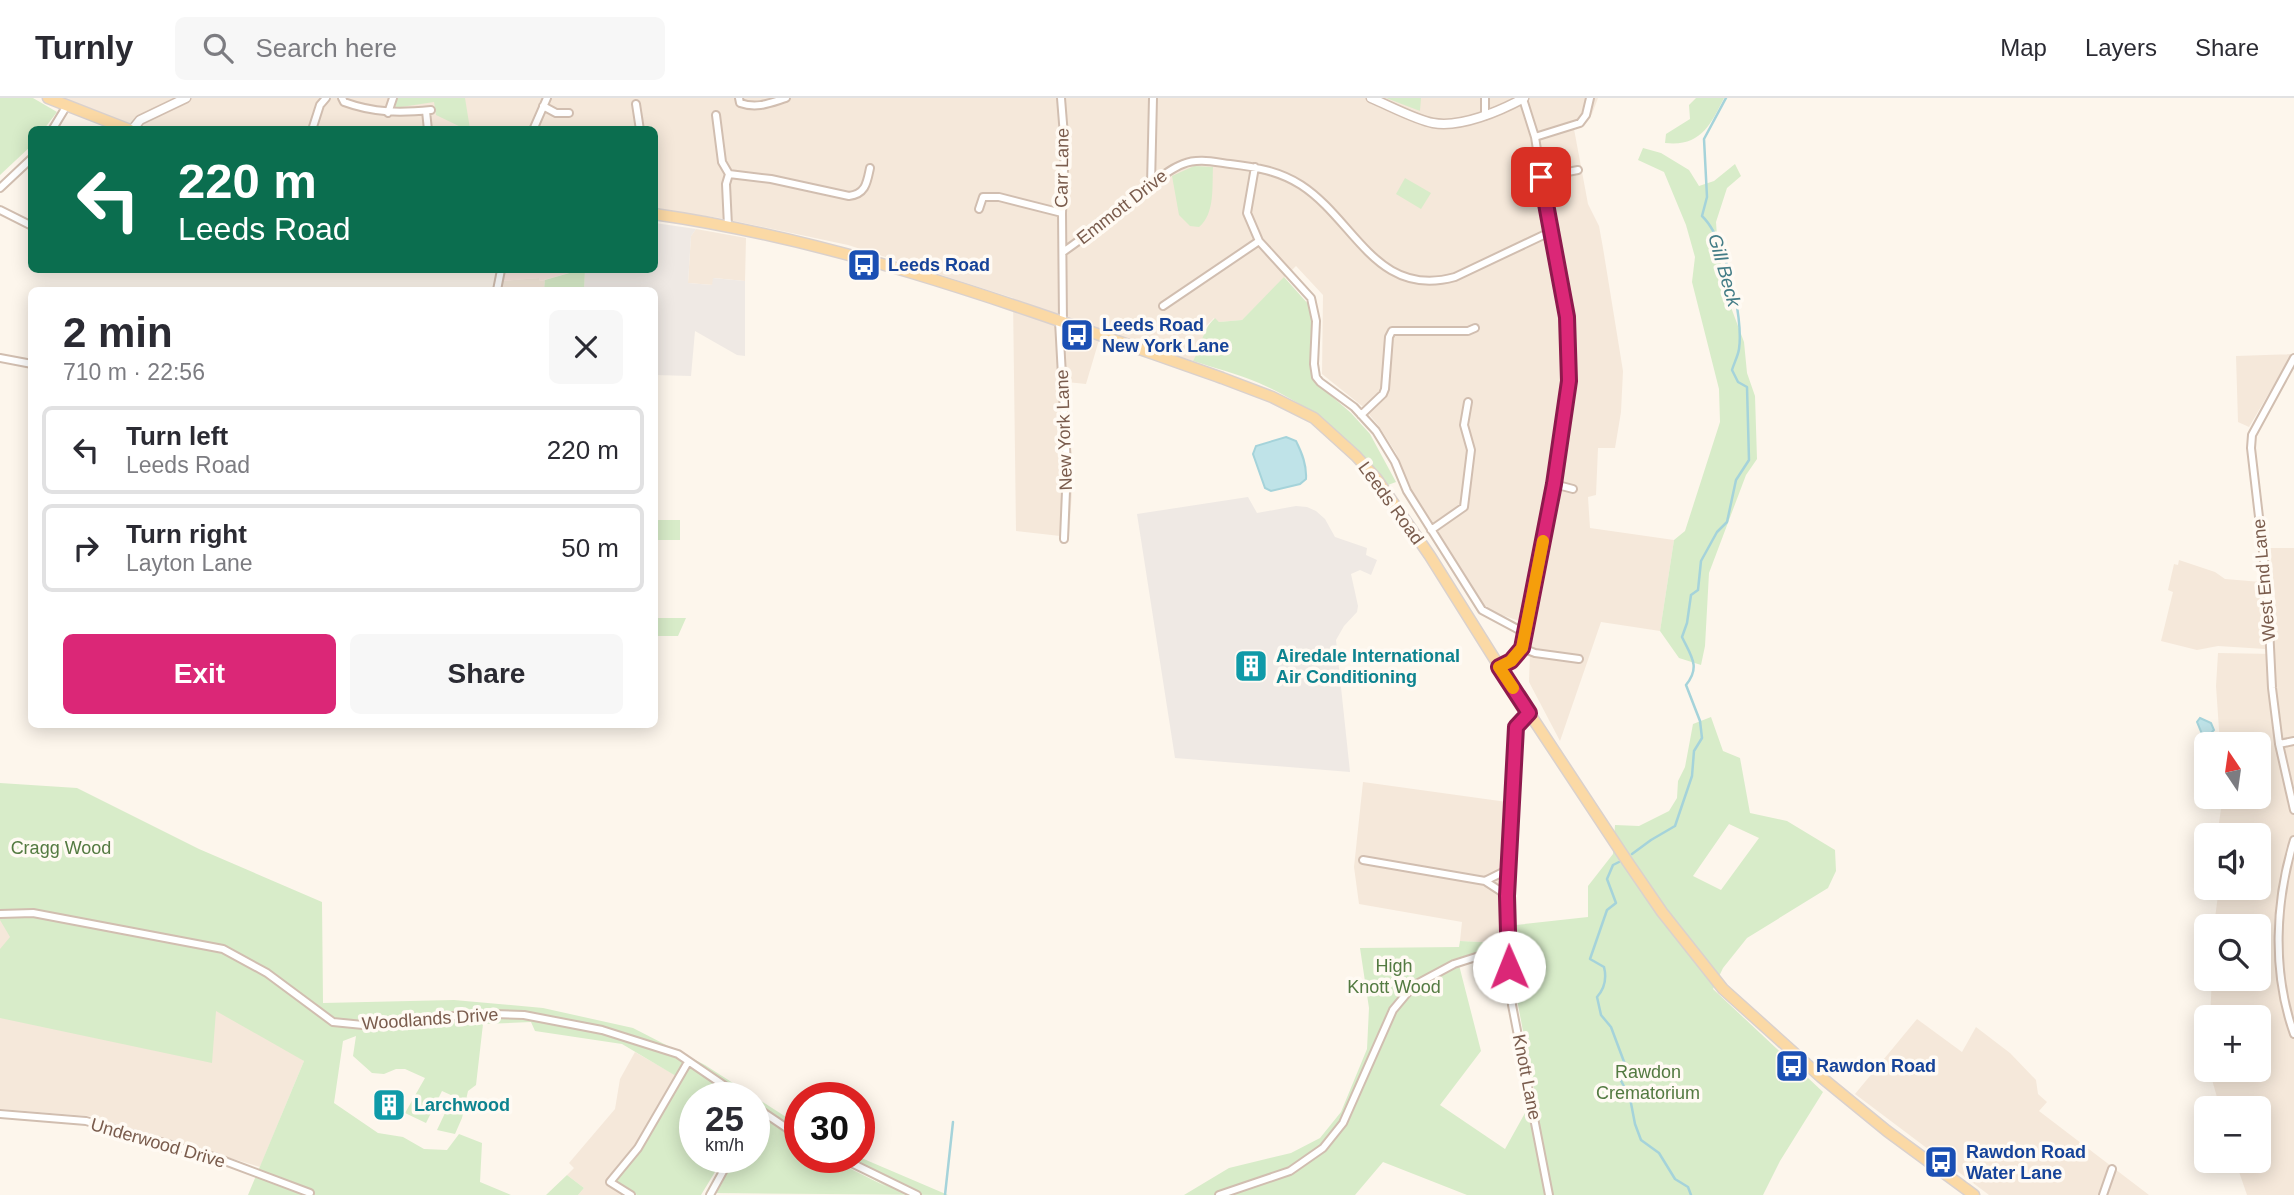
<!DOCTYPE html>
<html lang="en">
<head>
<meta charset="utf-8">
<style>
	body { margin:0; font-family:Arial,sans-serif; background:#f7f7f7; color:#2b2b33; height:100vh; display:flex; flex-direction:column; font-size:26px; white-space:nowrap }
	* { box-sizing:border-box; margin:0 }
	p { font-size:23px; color:#7c7c81 }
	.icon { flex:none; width:38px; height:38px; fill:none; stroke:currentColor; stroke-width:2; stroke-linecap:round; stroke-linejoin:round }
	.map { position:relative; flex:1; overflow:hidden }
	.drawer { position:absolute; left:28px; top:189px; width:630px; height:441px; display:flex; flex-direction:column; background:#fff; border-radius:10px; box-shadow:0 4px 18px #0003 }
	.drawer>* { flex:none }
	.guide { position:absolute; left:28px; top:28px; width:630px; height:147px; border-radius:10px; box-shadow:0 4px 18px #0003; background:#0b6e4f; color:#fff; overflow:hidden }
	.needle { width:46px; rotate:347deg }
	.buttons { position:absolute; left:2194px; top:634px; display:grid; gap:14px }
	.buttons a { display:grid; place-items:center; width:77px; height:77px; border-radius:10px; background:#fff; box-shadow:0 4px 18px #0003; font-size:35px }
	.speed { position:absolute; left:679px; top:984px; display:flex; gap:14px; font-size:35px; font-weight:700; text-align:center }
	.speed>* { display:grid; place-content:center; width:91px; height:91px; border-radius:50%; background:#fff; box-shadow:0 4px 18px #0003; line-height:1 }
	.speed small { font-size:18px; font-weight:400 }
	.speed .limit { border:10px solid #d22; background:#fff; color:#111 }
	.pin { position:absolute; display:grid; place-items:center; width:60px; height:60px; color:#fff; margin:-30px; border-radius:14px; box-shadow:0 4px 10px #0006 }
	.me { position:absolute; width:77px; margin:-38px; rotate:359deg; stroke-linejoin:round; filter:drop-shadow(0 0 5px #0008) }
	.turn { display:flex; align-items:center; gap:24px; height:147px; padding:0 35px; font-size:32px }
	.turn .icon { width:91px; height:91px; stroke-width:2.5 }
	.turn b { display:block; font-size:49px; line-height:60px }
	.round { display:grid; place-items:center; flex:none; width:74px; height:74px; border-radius:10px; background:#f7f7f7 }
	.headline { display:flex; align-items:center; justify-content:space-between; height:119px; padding:0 35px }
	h1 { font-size:42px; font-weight:700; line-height:52px }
	.primary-button { display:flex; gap:14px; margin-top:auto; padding:14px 35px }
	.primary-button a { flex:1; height:80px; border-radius:10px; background:#db2777; color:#fff; font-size:28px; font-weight:700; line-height:80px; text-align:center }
	.primary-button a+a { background:#f7f7f7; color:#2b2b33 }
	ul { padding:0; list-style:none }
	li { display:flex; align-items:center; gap:21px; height:88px; margin:0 14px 10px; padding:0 21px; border:4px solid #e1e1e2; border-radius:10px }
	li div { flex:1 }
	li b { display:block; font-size:26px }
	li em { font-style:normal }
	header { display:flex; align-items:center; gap:42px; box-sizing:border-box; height:98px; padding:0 35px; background:#fff; border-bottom:2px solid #e1e1e2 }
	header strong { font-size:33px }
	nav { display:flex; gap:38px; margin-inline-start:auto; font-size:24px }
	.search { width:490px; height:63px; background:#f7f7f7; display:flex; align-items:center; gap:18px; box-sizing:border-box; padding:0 24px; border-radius:10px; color:#7c7c81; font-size:26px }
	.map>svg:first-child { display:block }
</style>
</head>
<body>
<header>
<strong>Turnly</strong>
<div class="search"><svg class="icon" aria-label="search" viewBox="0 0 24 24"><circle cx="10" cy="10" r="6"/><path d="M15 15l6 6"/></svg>Search here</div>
<nav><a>Map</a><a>Layers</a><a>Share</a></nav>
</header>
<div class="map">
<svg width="2294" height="1097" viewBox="0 0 2294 1097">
	<rect width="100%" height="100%" fill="#fdf6ec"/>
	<path fill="#f5e8da" d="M 48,0 L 1598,0 L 1592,16 L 1584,26 L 1574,31 L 1588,106 L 1599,128 L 1603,150 L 1623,273 L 1621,314 L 1615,350 L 1598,350 L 1596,397 L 1588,399 L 1590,430 L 1674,442 L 1660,533 L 1601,524 L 1560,643 L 1529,584 L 1531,527 L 1487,512 L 1411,392 L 1396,355 L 1378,327 L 1362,308 L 1322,276 L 1323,197 L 1296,168 L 1242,222 L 1219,224 L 1214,220 L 1205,229 L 1201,249 L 1193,263 L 1102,232 L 1086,286 L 1067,284 L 1073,378 L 1069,439 L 1016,433 L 1013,200 L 848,147 L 720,120 L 655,111 L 654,32 L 130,31 Z
		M 696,131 L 746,140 L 745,183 L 714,180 L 713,187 L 688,185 L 691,138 Z
		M 539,180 L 540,183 L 545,182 L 544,192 L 501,192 L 503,183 Z
		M 2292,256 L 2249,329 L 2238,324 L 2236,258 Z
		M 2270,450 L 2294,450 L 2294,1097 L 2247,1097 L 2235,1062 L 2259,1062 L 2259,1010 L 2220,1010 L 2209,971 L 2259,971 L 2259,919 L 2210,919 L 2212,880 L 2259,880 L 2259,828 L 2214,828 L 2219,789 L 2259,789 L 2259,737 L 2220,737 L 2218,731 L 2223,698 L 2259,698 L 2259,646 L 2220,646 L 2216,588 L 2218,555 L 2274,556 L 2275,500 Z
		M 2179,462 L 2215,474 L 2225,481 L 2261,484 L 2265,551 L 2218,548 L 2197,552 L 2161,543 L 2173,494 L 2168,492 L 2174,466 L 2178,467 Z
		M 1363,684 L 1507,704 L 1502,845 L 1460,843 L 1462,824 L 1359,806 L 1354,769 Z
		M 0,821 L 159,841 L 304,963 L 260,1069 L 89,1018 L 0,1011 Z
		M 1917,921 L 1962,954 L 1976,929 L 2010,955 L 2036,982 L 2038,996 L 2047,1004 L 2039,1013 L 2149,1097 L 1989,1097 L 1855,996 Z
		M 635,954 L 682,981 L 617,1085 L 637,1097 L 578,1097 L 584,1090 L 567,1077 L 574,1070 L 569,1065 L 615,1011 L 620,981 Z"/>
	<path fill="#fde8e0" d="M 505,172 L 580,172 L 540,183 L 539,180 L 503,183 Z"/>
	<path fill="#efe9e4" d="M 655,125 L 696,131 L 691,138 L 688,185 L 712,187 L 713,180 L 745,183 L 745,258 L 737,257 L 695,233 L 691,278 L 655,277 L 654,192 L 584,192 L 585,172 L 654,172 Z
		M 1248,399 L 1257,415 L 1296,408 L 1307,409 L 1316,413 L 1325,421 L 1335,439 L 1367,450 L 1366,457 L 1377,462 L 1371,477 L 1360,472 L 1351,476 L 1358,508 L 1357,514 L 1344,528 L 1336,542 L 1350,674 L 1175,660 L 1137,416 Z"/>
	<path fill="#d8ecc9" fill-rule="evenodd" d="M 0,0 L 33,0 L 57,14 L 44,31 L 32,32 L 31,48 L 0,77 Z
		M 397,0 L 465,0 L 470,31 L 465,31 L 436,17 L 434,4 L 395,10 Z
		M 1386,0 L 1421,0 L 1420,13 Z
		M 1696,0 L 1724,0 C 1710,28 1700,49 1665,45 L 1666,36 L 1690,21 L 1689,7 Z
		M 1643,50 L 1661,55 L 1689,72 L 1699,88 L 1714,83 L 1735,66 L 1741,78 L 1727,90 L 1716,124 L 1718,153 L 1729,204 L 1744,244 L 1747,275 L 1755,298 L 1757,361 L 1746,377 L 1709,475 L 1705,548 L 1701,567 L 1679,560 L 1660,533 L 1674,442 L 1685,433 L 1720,324 L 1719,291 L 1692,184 L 1695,159 L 1686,127 L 1664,74 L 1638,62 Z
		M 1194,68 L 1213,69 C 1212,89 1215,116 1199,129 L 1190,128 L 1179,117 L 1172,78 Z
		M 1405,80 L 1431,95 L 1421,111 L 1396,96 Z
		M 580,172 L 585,172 L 584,192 L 544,192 L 545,182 Z
		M 1284,179 L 1309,207 L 1313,219 L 1310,270 L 1313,282 L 1351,315 L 1370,336 L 1396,384 L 1388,387 C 1352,341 1313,309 1259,285 C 1238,276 1215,270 1193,263 C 1203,246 1201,233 1215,220 L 1219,224 L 1242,222 Z
		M 655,422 L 680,422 L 680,442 L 655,442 Z
		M 655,520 L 686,520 L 678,538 L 655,538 Z
		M 1711,619 L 1723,653 L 1740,660 L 1750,715 L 1787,723 L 1835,752 L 1836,773 L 1828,790 L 1747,840 L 1723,870 L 1713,891 L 1823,994 L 1780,1063 L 1763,1097 L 1467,1097 L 1383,1064 L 1355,1097 L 1184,1097 L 1229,1070 L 1291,1055 L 1320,1040 L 1341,1014 L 1367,951 L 1369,910 L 1360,850 L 1459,849 L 1460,843 L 1502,845 L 1459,867 L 1481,953 L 1440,1007 L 1505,1051 L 1535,997 L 1516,896 L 1516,827 L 1588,819 L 1588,788 L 1613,756 L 1615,727 L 1639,728 L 1669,713 L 1677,700 L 1678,683 L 1685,669 L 1693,626 ZM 1729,726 L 1759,740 L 1721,792 L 1693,778 Z
		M 0,685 L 77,690 L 199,751 L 322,804 L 323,905 L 454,902 L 543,910 L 633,930 L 705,967 L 800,1028 L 800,1039 L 770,1023 L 800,1044 L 800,1059 L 827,1059 L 887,1089 L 834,1059 L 859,1059 L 948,1097 L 714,1095 L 735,1059 L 754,1059 L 754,1025 L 759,1017 L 754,1013 L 754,999 L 695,999 L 695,1059 L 724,1059 L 701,1097 L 637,1097 L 617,1085 L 616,1080 L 681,981 L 622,946 L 535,933 L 531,924 L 483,926 L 476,987 L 468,993 L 462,1020 L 455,1036 L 437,1032 L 453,998 L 442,993 L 426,1025 L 405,1015 L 425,980 L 405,971 L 396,971 L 384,976 L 372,975 L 353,958 L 356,938 L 343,943 L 334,1005 L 378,1035 L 403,1039 L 424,1051 L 447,1052 L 459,1036 L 482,1045 L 480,1084 L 511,1097 L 248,1097 L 304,963 L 216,913 L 212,965 L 0,920 L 0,851 L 10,839 L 0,822 Z
		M 567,1077 L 584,1090 L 578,1097 L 546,1097 Z"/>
	<path fill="#bfe3e8" stroke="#a5d3da" stroke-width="2" d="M 1286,339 L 1296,343 C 1302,355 1307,367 1306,381 L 1300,386 L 1271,393 L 1265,390 L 1253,356 L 1256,348 Z
		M 2200,620 L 2211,625 L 2214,632 L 2209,637 L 2202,636 L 2197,624 Z"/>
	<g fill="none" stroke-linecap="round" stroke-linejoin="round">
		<path stroke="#a5d3da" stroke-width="2.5" d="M 1632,756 L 1651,742 L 1675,728 L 1692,678 L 1694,653 L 1702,640 L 1700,623 L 1686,587 C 1701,569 1691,558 1682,539 L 1687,525 L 1691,497 L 1698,492 L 1701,463 L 1717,434 L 1727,424 L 1736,382 L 1749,362 L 1747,289 L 1738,284 L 1732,272 C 1734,265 1738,258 1739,251 C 1744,219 1725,140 1702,118 L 1707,99 L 1704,41 L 1726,0
			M 1619,764 L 1613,767 L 1607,781 L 1616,805 L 1607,812 L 1590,861 L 1604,869 C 1607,881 1605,890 1597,899 L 1601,917 L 1611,929 L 1626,969 L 1616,973 L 1630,1000 L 1635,1026 L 1641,1042 L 1659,1055 L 1675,1081 L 1688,1089 L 1691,1097
			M 945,1097 L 953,1024"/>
		<defs>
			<path id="minor" d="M 342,0 L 344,4 C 374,15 400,15 431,12
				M 739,0 L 740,5 C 757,11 770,5 786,0
				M 1061,0 L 1065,50 L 1062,115 L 1063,224
				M 636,6 L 640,32
				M 543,8 L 556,15 L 569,15
				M 426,13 L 428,32
				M 388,15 L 393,0
				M 716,17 L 722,64 L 729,76 L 726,86 L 728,128
				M 1485,18 L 1485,0
				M 52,32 L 66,9
				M 312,32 L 320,7 L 326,0
				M 533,32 L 547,0
				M 1535,39 L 1580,25 L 1586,17 L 1590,0
				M 1255,69 L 1247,115 L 1259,143 L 1311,200 L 1316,223 L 1314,266 L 1316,279 L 1320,284 L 1354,309 L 1376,333 L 1395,364 L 1407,393 L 1482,512 L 1525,535
				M 729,76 L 771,81 L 849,98 C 866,96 867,84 870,70
				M 1541,79 L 1578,72
				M 1151,87 L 1153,0
				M 0,90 L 32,60
				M 979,111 L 983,99 L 999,99 L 1062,115
				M 0,112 L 32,128
				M 1063,154 C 1089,136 1114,116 1139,96 C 1152,86 1167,72 1183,66 C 1198,60 1214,64 1230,66 C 1256,69 1279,73 1301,87 C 1355,122 1376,201 1455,179 L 1550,134
				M 497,192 L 501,172
				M 1163,208 L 1259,143
				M 1059,223 L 1067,369 L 1064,441
				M 0,260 L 32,266
				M 2294,260 L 2252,337 L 2251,350 L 2267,488 L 2272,590 L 2279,646 L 2294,712
				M 1361,317 L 1383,296 L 1385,291 L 1389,239 L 1392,233 L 1468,233 L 1475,230
				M 1554,386 L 1573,391
				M 1431,432 L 1464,409 L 1471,352 L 1464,327 L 1468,304
				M 1522,550 L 1535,555 L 1579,561
				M 1499,569 L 1511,563 L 1522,550 L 1554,386 L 1569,283 L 1567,219 L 1550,134 L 1535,39 L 1523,1
				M 1529,615 L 1516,629 L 1508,798 L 1509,869 L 1512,907 L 1549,1097
				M 2279,646 L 2294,643
				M 2294,742 C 2275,804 2272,874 2294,936
				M 1363,762 L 1485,783 L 1508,798
				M 1485,783 L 1509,771
				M 0,816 L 33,815 L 223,851 L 267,875 L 333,924 L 373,928 L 454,918 L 493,916 L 524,917 L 602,932 L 678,956 L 741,999
				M 754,1008 L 800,1039
				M 0,1016 L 86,1023 L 214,1059 L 310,1095
				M 839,1059 L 917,1097
				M 631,1097 L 610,1084 L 638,1050 L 688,964
				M 710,1097 L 731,1059
				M 1219,1097 L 1290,1073 L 1323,1050 L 1343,1025 L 1393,912 L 1413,888 L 1454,866 L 1495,853 L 1508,851
				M 2103,1097 L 2112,1071"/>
			<path id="tertiary" d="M 1371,0 C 1388,7 1416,22 1433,25 C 1461,30 1500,13 1524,0
				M 132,32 L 140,22 L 186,0"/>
			<path id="primary" d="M 48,0 L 130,32
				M 654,116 C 851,144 1036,215 1222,280 L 1272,299 L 1314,320 L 1356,358 L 1376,380 L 1430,458 L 1514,592 L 1627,763 L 1662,814 L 1723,891 L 1821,979 L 1887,1033 L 1974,1097"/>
		</defs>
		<use href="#minor" stroke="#d1beb0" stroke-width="10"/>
		<use href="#tertiary" stroke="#d1beb0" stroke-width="11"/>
		<use href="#primary" stroke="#dad1cd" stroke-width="13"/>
		<use href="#minor" stroke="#fff" stroke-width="6"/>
		<use href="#tertiary" stroke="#fff" stroke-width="8"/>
		<use href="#primary" stroke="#fbd9a5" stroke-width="10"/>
	</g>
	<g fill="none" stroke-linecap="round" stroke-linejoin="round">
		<defs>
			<path id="route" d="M 1509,869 L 1507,798 L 1516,629 L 1529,615 L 1499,569 L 1511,563 L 1522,550 L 1554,386 L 1569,283 L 1567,219 L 1541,79"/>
		</defs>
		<use href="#route" stroke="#8e194d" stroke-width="18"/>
		<use href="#route" stroke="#db2777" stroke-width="12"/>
		<path stroke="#f59e0b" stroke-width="12" d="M 1513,590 L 1499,569 L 1511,563 L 1522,550 L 1543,443"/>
	</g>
	<defs>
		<symbol id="bus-square" viewBox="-11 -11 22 22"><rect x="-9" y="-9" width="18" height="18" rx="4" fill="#1a4fb4" stroke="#fffaf3"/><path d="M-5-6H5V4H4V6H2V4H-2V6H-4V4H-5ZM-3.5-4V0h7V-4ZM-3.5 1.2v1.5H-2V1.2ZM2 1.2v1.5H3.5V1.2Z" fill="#fff"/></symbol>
		<symbol id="building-square" viewBox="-11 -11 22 22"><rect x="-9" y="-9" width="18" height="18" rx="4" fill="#0f9aa8" stroke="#fffaf3"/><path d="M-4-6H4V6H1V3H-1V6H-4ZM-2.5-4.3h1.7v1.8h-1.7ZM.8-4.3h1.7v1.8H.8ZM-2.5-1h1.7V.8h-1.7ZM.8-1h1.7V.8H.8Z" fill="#fff"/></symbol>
	</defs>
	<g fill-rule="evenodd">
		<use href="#bus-square" x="845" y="148" width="38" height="38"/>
		<use href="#bus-square" x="1058" y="218" width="38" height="38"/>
		<use href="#building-square" x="1232" y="549" width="38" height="38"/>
		<use href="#bus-square" x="1773" y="949" width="38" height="38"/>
		<use href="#building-square" x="370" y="988" width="38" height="38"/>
		<use href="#bus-square" x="1922" y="1045" width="38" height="38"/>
	</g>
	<g text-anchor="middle" stroke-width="7" stroke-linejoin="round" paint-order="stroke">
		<g font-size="18" fill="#7a5c4d" stroke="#fffaf3">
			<text transform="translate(1062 70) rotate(-89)" y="6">Carr Lane</text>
			<text transform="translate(1122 109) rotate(-38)" y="6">Emmott Drive</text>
			<text transform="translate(1064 332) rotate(-92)" y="6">New York Lane</text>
			<text transform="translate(1391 405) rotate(54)" y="6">Leeds Road</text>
			<text transform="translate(2264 482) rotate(-95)" y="6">West End Lane</text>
			<text transform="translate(430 921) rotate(-4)" y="6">Woodlands Drive</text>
			<text transform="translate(1527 979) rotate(79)" y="6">Knott Lane</text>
			<text transform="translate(158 1045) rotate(16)" y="6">Underwood Drive</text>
		</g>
		<g font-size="18" font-weight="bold" fill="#164399" stroke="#fffaf3" text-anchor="start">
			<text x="888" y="173">Leeds Road</text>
			<text x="1102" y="233">Leeds Road<tspan x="1102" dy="21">New York Lane</tspan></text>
			<text x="1816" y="974">Rawdon Road</text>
			<text x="1966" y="1060">Rawdon Road<tspan x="1966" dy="21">Water Lane</tspan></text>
		</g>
		<g font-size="18" font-weight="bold" fill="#0d838f" stroke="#fffaf3" text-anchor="start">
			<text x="1276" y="564">Airedale International<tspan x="1276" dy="21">Air Conditioning</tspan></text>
			<text x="414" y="1013">Larchwood</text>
		</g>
		<g font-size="18" fill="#537a41" stroke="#fffaf3">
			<text x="61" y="756">Cragg Wood</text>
			<text x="1394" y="874">High<tspan x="1394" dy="21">Knott Wood</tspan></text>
			<text x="1648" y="980">Rawdon<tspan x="1648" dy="21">Crematorium</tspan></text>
		</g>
		<g font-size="19" font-style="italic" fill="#437c86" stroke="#fffaf3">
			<text transform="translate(1725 172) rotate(74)" y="7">Gill Beck</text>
		</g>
	</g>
</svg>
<div class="buttons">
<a><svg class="needle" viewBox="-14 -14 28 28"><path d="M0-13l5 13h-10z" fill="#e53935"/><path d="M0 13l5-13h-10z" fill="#7c7c81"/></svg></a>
<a><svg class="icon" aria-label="sound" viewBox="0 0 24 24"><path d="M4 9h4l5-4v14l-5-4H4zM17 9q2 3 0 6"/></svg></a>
<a><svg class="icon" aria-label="search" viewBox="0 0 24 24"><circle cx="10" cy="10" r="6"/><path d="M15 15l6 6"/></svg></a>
<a>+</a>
<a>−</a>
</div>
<div class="speed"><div>25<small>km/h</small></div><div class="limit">30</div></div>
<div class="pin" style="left:1541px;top:79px;background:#d93025"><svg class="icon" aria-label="arrive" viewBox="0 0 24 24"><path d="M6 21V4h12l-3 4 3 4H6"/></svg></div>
<svg class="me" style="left:1509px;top:869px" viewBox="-20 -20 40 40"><circle r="19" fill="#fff"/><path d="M0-13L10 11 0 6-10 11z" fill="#db2777"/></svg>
<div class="guide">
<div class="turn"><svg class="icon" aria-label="left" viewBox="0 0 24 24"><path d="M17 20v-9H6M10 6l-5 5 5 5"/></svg><div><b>220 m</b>Leeds Road</div></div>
</div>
<section class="drawer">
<div class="headline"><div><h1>2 min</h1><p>710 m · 22:56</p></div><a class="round"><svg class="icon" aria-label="close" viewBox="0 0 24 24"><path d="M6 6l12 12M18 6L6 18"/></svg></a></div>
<ul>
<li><svg class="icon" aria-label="left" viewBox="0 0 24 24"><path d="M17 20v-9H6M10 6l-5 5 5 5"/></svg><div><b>Turn left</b><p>Leeds Road</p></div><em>220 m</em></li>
<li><svg class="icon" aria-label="right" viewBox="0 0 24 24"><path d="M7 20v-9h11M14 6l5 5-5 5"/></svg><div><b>Turn right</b><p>Layton Lane</p></div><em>50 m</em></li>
</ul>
<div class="primary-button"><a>Exit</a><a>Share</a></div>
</section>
</div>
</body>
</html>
